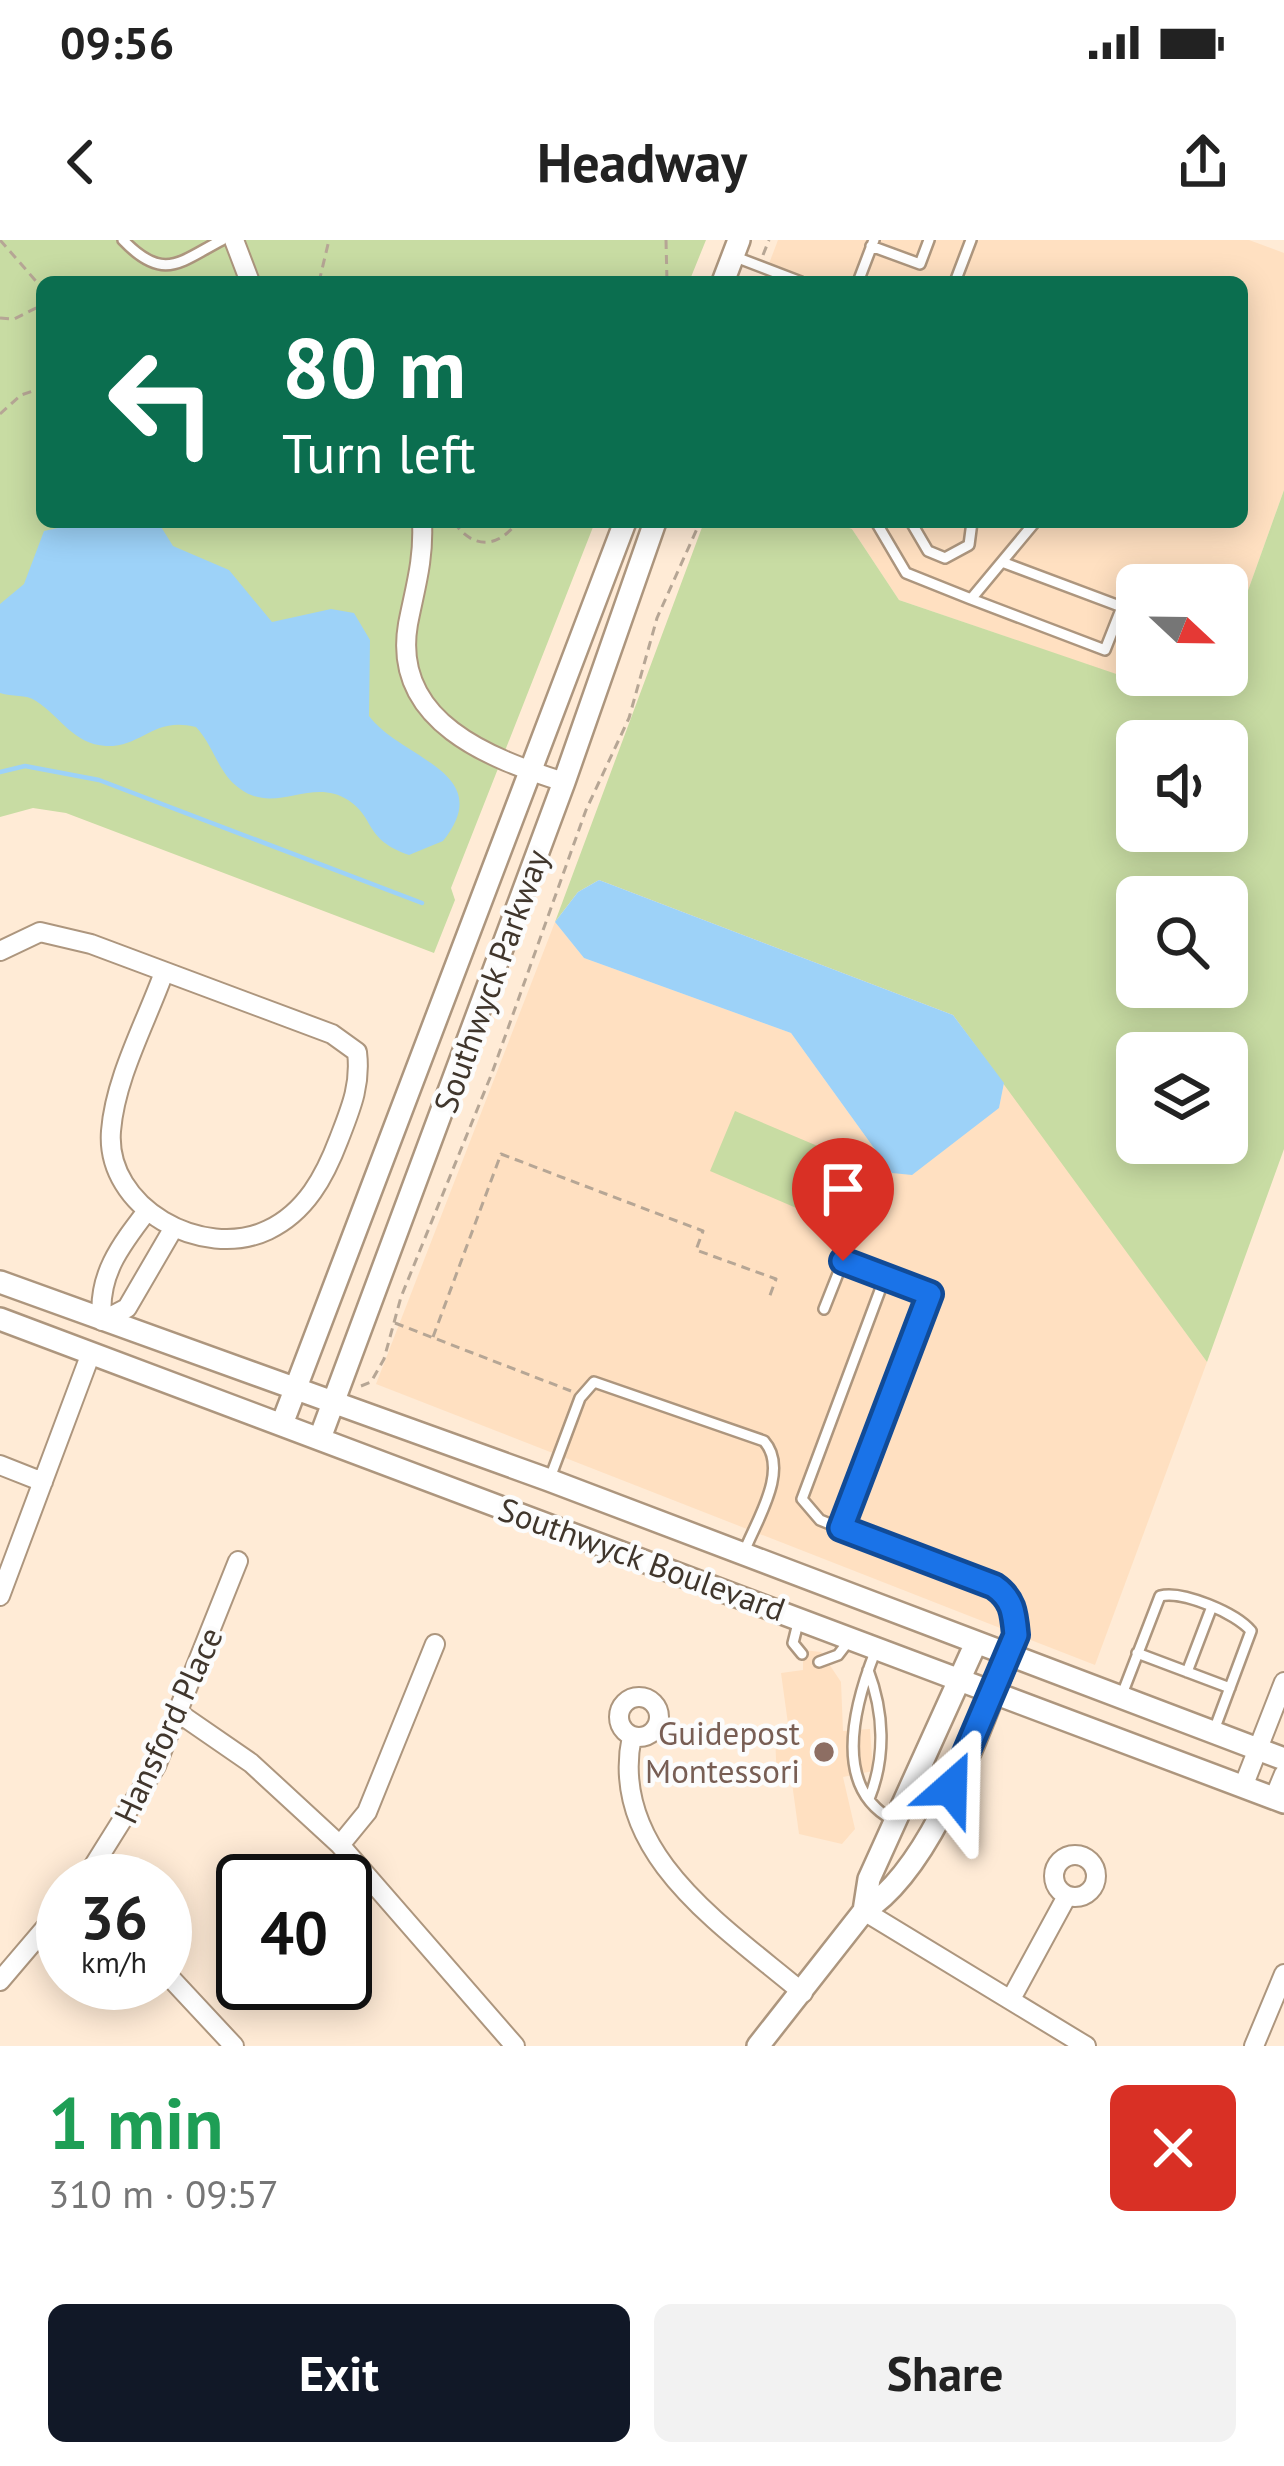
<!DOCTYPE html>
<html lang="en">
<head>
<meta charset="utf-8">
<style>
	body { margin:0; font-family:"PT Sans",sans-serif; background:#f2f2f2; color:#222; height:100vh; display:flex; flex-direction:column; font-size:45px; white-space:nowrap }
	* { box-sizing:border-box; margin:0 }
	p { font-size:39px; color:#767676 }
	.icon { flex:none; width:66px; height:66px; fill:none; stroke:currentColor; stroke-width:2; stroke-linecap:round; stroke-linejoin:round }
	.map { position:relative; height:1806px; overflow:hidden }
	.details { display:flex; flex-direction:column; background:#fff; flex:1 }
	.details>* { flex:none }
	.banner { position:absolute; left:36px; top:36px; width:1212px; height:252px; border-radius:18px; box-shadow:0 6px 30px #0003; background:#0b6e4f; color:#fff; overflow:hidden }
	.needle { width:78px; rotate:112deg }
	.tools { position:absolute; left:1116px; top:324px; display:grid; gap:24px }
	.tools a { display:grid; place-items:center; width:132px; height:132px; border-radius:18px; background:#fff; box-shadow:0 6px 30px #0003; font-size:60px }
	.speed { position:absolute; left:36px; top:1614px; display:flex; gap:24px; font-size:60px; font-weight:700; text-align:center }
	.speed>* { display:grid; place-content:center; width:156px; height:156px; border-radius:50%; background:#fff; box-shadow:0 6px 30px #0003; line-height:1 }
	.speed small { font-size:30px; font-weight:400 }
	.speed .limit { border:6px solid #111; border-radius:18px; background:#fff; color:#111 }
	.pin { position:absolute; display:grid; place-items:center; width:102px; height:102px; color:#fff; margin:-123px -51px; border-radius:50% 50% 50% 0; rotate:-45deg; box-shadow:0 0 12px #0007 }
	.pin .icon { rotate:45deg }
	.me { position:absolute; width:132px; margin:-66px; rotate:25deg; stroke-linejoin:round; filter:drop-shadow(0 0 9px #0008) }
	.turn { display:flex; align-items:center; gap:42px; height:252px; padding:0 48px; font-size:54px }
	.turn .icon { width:156px; height:156px; stroke-width:2.5 }
	.turn b { display:block; font-size:84px; line-height:102px }
	.round { display:grid; place-items:center; flex:none; width:126px; height:126px; border-radius:18px; background:#f2f2f2 }
	.headline { display:flex; align-items:center; justify-content:space-between; height:204px; padding:0 48px }
	h1 { font-size:72px; font-weight:600; line-height:90px; color:#1e9e55 }
	.primary-button { display:flex; gap:24px; margin-top:auto; padding:24px 48px }
	.primary-button a { flex:1; height:138px; border-radius:18px; background:#111827; color:#fff; font-size:48px; font-weight:600; line-height:138px; text-align:center }
	.primary-button a+a { background:#f2f2f2; color:#222 }
	.status { display:flex; justify-content:space-between; align-items:center; height:84px; padding:0 60px; background:#fff; direction:ltr }
	.status svg { height:33px; fill:currentColor }
	header { display:flex; justify-content:space-between; align-items:center; height:156px; padding:0 48px; background:#fff; font-size:54px; font-weight:600 }
	.map>svg:first-child { display:block }
</style>
</head>
<body>
<div class="status"><b>09:56</b><svg viewBox="0 0 49 12"><path d="M0 12V9h3v3zM5 12V6h3v6zM10 12V3h3v9zM15 12V0h3v12zM26 1h20v11H26zM47 4h2v5h-2z"/></svg></div>
<header><svg class="icon" aria-label="back" viewBox="0 0 24 24"><path d="M15 5l-7 7 7 7"/></svg>Headway<svg class="icon" aria-label="share" viewBox="0 0 24 24"><path d="M12 15V3M7 8l5-5 5 5M5 13v7h14v-7"/></svg></header>
<div class="map">
<svg width="1284" height="1806" viewBox="0 0 1284 1806">
	<rect width="100%" height="100%" fill="#ffebd6"/>
	<path fill="#ffe0c1" d="M 778,0 L 1249,0 L 1284,13 L 1284,250 L 1227,409 L 1227,345 L 1137,345 L 1137,429 L 1129,439 L 899,360 L 852,289 L 833,282 L 1242,282 L 1242,42 L 762,42 Z
		M 555,682 L 584,718 L 791,793 L 892,933 L 999,868 L 1004,843 L 1207,1122 L 1095,1425 L 376,1144 Z
		M 803,1410 L 821,1412 L 841,1442 L 843,1491 L 870,1489 L 873,1531 L 843,1537 L 855,1589 L 842,1604 L 799,1594 L 792,1543 L 777,1545 L 775,1493 L 789,1491 L 781,1433 L 803,1430 Z"/>
	<path fill="#c8dca3" fill-rule="evenodd" d="M 0,0 L 706,0 L 689,42 L 42,42 L 42,282 L 595,282 L 451,648 L 455,660 L 434,713 L 66,573 L 33,568 L 0,577 Z
		M 1284,250 L 1284,909 L 1207,1122 L 953,775 L 599,640 L 578,652 L 555,682 L 704,282 L 833,282 L 852,289 L 899,360 L 1128,438 L 1137,429 L 1137,435 L 1227,435 L 1227,409 ZM 1137,501 L 1227,501 L 1227,591 L 1137,591 ZM 1137,657 L 1227,657 L 1227,747 L 1137,747 ZM 1137,813 L 1227,813 L 1227,903 L 1137,903 Z
		M 735,871 L 827,910 L 801,970 L 710,931 Z"/>
	<path fill="#9dd2f8" d="M 85,282 L 158,282 L 173,306 L 229,330 L 272,382 L 331,369 L 354,373 L 370,400 L 369,476 C 401,519 498,532 443,601 L 409,615 C 363,599 376,578 348,560 C 311,536 275,576 239,548 C 218,533 214,506 196,487 C 153,476 143,507 106,506 C 73,504 62,478 36,461 C 26,454 12,457 0,453 L 0,364 L 24,344 L 44,291 Z
		M 599,640 L 953,775 L 1004,843 L 999,868 L 912,935 L 892,933 L 791,793 L 584,718 L 555,682 L 578,652 Z"/>
	<g fill="none" stroke-linecap="round" stroke-linejoin="round">
		<path stroke="#9dd2f8" stroke-width="4.5" d="M 0,532 L 25,526 L 99,540 L 422,663"/>
		<defs>
			<path id="service" d="M 123,0 C 164,43 181,21 222,0
				M 871,6 L 920,24 L 929,0
				M 733,16 L 801,42
				M 858,42 L 874,0
				M 955,42 L 971,0
				M 876,282 L 906,333 L 971,359 L 1035,282
				M 911,282 L 928,311 L 945,318 L 969,305 L 972,282
				M 971,359 L 1105,410 L 1122,367 L 1002,322
				M 824,1069 L 843,1021 L 885,1037
				M 550,1238 L 580,1158 L 594,1142 L 764,1201 C 790,1230 756,1281 744,1312
				M 841,1288 L 930,1054 L 885,1037 L 802,1259 L 820,1280 L 1007,1355 L 1015,1395 L 1009,1414
				M 798,1383 L 793,1403 L 802,1414
				M 875,1412 C 855,1463 831,1547 893,1580
				M 1137,1413 L 1230,1448
				M 819,1422 L 838,1415 L 848,1402
				M 868,1430 C 884,1472 886,1517 869,1559
				M 1187,1432 L 1211,1369
				M 1121,1457 L 1160,1356 C 1182,1350 1236,1373 1251,1391 L 1213,1493"/>
			<path id="minor" d="M 234,0 L 250,42
				M 422,282 C 424,320 415,348 408,384 C 391,482 491,519 564,542
				M 0,711 L 40,692 L 91,704 L 332,794 L 357,812 C 361,845 351,868 339,899 C 325,936 306,972 268,990 C 203,1021 105,968 111,891 C 115,839 145,784 163,735
				M 147,971 C 120,1006 97,1036 102,1081 L 127,1068 L 173,989
				M 0,1225 L 43,1242
				M 0,1356 L 91,1113
				M619 1477a20 20 0 1 1 40 0a20 20 0 1 1-40 0Z
				M 180,1474 L 251,1523 L 340,1605 L 515,1806
				M 632,1496 C 607,1613 725,1687 803,1753
				M 1243,1547 L 1284,1442
				M 1274,1558 L 1284,1534
				M 340,1605 L 367,1572 L 435,1404
				M1054 1636a21 21 0 1 1 42 0a21 21 0 1 1-42 0Z
				M 84,1641 L 156,1526 L 238,1321
				M 864,1671 L 1086,1806
				M 165,1732 L 234,1806
				M 0,1741 L 63,1667
				M 1011,1759 L 1067,1656
				M 1254,1806 L 1284,1734"/>
			<path id="tertiary" d="M 723,42 L 739,0
				M 0,1042 L 549,1240 L 1284,1519
				M 0,1079 L 1284,1562
				M 282,1184 L 625,282
				M 320,1198 L 564,542 L 655,282
				M 864,1671 L 869,1639 L 975,1405
				M 758,1806 L 864,1671 C 933,1628 978,1491 1008,1417"/>
		</defs>
		<use href="#service" stroke="#ad967e" stroke-width="14"/>
		<use href="#minor" stroke="#ad967e" stroke-width="22"/>
		<use href="#tertiary" stroke="#ad967e" stroke-width="26"/>
		<path stroke="#b6a695" stroke-width="3" stroke-dasharray="9 6" stroke-linecap="butt" d="M 0,0 L 42,48
			M 666,0 L 667,42
			M 763,15 L 769,0
			M 319,42 L 329,0
			M 0,78 L 14,79 L 42,65
			M 0,174 L 21,155 L 42,148
			M 454,282 C 472,309 498,309 517,282
			M 395,1083 L 571,1151
			M 433,1097 L 501,914 L 703,991 L 696,1010 L 776,1039 L 769,1058
			M 361,1146 L 371,1142 L 384,1119 L 401,1057 L 492,833 L 586,570 L 629,478 L 657,378 L 700,282"/>
		<use href="#service" stroke="#fff" stroke-width="9"/>
		<use href="#minor" stroke="#fff" stroke-width="18"/>
		<use href="#tertiary" stroke="#fff" stroke-width="21"/>
	</g>
	<g fill="none" stroke-linecap="round" stroke-linejoin="round">
		<defs>
			<path id="route" d="M 843,1021 L 930,1054 L 841,1288 L 994,1346 C 1013,1359 1014,1373 1016,1395 L 951,1548"/>
		</defs>
		<use href="#route" stroke="#114b97" stroke-width="30"/>
		<use href="#route" stroke="#1a73e8" stroke-width="21"/>
	</g>
	<circle fill="#8d6e63" stroke="#fcfcfc" stroke-width="4.5" cx="824" cy="1512" r="12"/>
	<g text-anchor="middle" stroke-width="9" stroke-linejoin="round" paint-order="stroke">
		<g font-size="33" fill="#40362c" stroke="#fcfcfc">
			<text transform="translate(491 741) rotate(-70)" y="12">Southwyck Parkway</text>
			<text transform="translate(642 1319) rotate(20)" y="12">Southwyck Boulevard</text>
			<text transform="translate(168 1485) rotate(-65)" y="12">Hansford Place</text>
		</g>
		<g font-size="33" fill="#785e54" stroke="#fcfcfc" text-anchor="end">
			<text x="800" y="1505">Guidepost<tspan x="800" dy="38">Montessori</tspan></text>
		</g>
	</g>
</svg>
<div class="tools">
<a><svg class="needle" viewBox="-14 -14 28 28"><path d="M0-13l5 13h-10z" fill="#e53935"/><path d="M0 13l5-13h-10z" fill="#767676"/></svg></a>
<a><svg class="icon" aria-label="sound" viewBox="0 0 24 24"><path d="M4 9h4l5-4v14l-5-4H4zM17 9q2 3 0 6"/></svg></a>
<a><svg class="icon" aria-label="search" viewBox="0 0 24 24"><circle cx="10" cy="10" r="6"/><path d="M15 15l6 6"/></svg></a>
<a><svg class="icon" aria-label="layers" viewBox="0 0 24 24"><path d="M12 4l9 5-9 5-9-5zM3 14l9 5 9-5"/></svg></a>
</div>
<div class="speed"><div>36<small>km/h</small></div><div class="limit">40</div></div>
<div class="pin" style="left:843px;top:1021px;background:#d93025"><svg class="icon" aria-label="arrive" viewBox="0 0 24 24"><path d="M6 21V4h12l-3 4 3 4H6"/></svg></div>
<svg class="me" style="left:951px;top:1548px" viewBox="-20 -20 40 40"><path d="M0-17L14 15 0 8-14 15z" fill="#1a73e8" stroke="#fff" stroke-width="4"/></svg>
<div class="banner">
<div class="turn"><svg class="icon" aria-label="left" viewBox="0 0 24 24"><path d="M17 20v-9H6M10 6l-5 5 5 5"/></svg><div><b>80 m</b>Turn left</div></div>
</div>
</div>
<section class="details">
<div class="headline"><div><h1>1 min</h1><p>310 m · 09:57</p></div><a class="round" style="background:#d93025;color:#fff"><svg class="icon" aria-label="close" viewBox="0 0 24 24"><path d="M6 6l12 12M18 6L6 18"/></svg></a></div>
<div class="primary-button"><a>Exit</a><a>Share</a></div>
</section>
</body>
</html>
